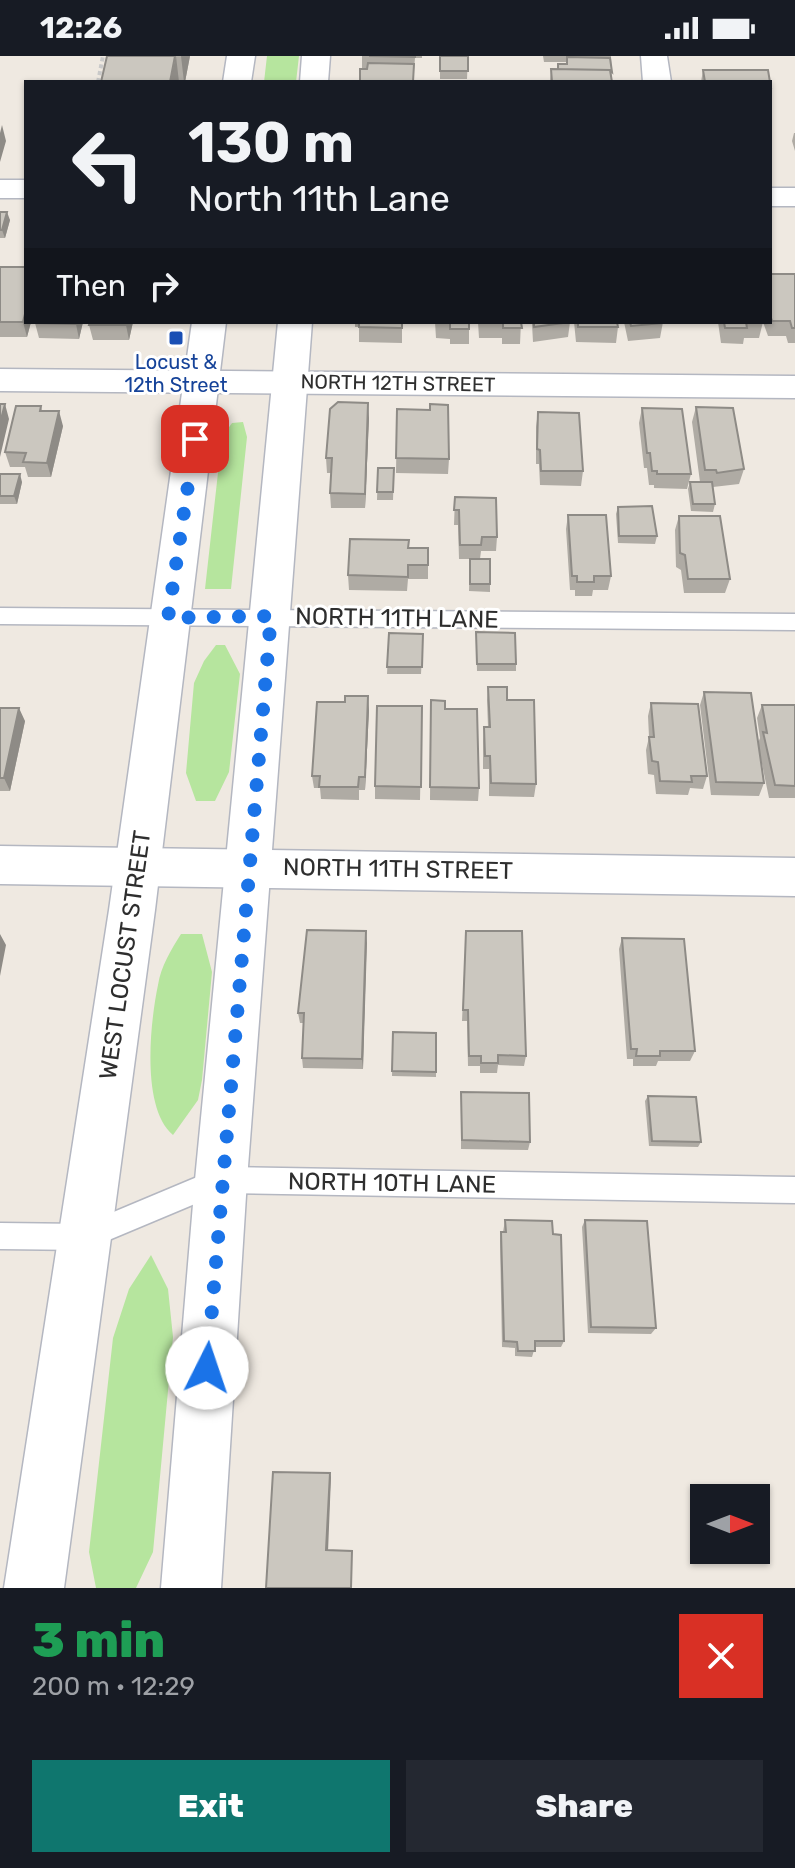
<!DOCTYPE html>
<html lang="en">
<head>
<meta charset="utf-8">
<style>
	body { margin:0; font-family:Rubik,sans-serif; background:#242831; color:#f1f3f6; height:100vh; display:flex; flex-direction:column; font-size:30px; white-space:nowrap }
	* { box-sizing:border-box; margin:0 }
	p { font-size:26px; color:#9ea1a6 }
	.icon { flex:none; width:44px; height:44px; fill:none; stroke:currentColor; stroke-width:2; stroke-linecap:round; stroke-linejoin:round }
	.map { position:relative; height:1532px; overflow:hidden }
	.sheet { display:flex; flex-direction:column; background:#171b24; flex:1 }
	.sheet>* { flex:none }
	.top-card { position:absolute; left:24px; top:24px; width:748px; height:244px; border-radius:0px; box-shadow:0 2px 6px #0004; background:#171b24; color:#f1f3f6; overflow:hidden }
	.needle { width:52px; rotate:90deg }
	.fabs { position:absolute; left:690px; top:1428px; display:grid; gap:16px }
	.fabs a { display:grid; place-items:center; width:80px; height:80px; border-radius:0px; background:#171b24; box-shadow:0 2px 6px #0004; font-size:40px }
	.pin { position:absolute; display:grid; place-items:center; width:68px; height:68px; color:#fff; margin:-34px; border-radius:16px; box-shadow:0 4px 12px #0006 }
	.me { position:absolute; width:88px; margin:-44px; rotate:4deg; stroke-linejoin:round; filter:drop-shadow(0 0 6px #0008) }
	.turn { display:flex; align-items:center; gap:28px; height:168px; padding:0 32px; font-size:36px }
	.turn .icon { width:104px; height:104px; stroke-width:2.5 }
	.turn b { display:block; font-size:56px; line-height:68px }
	.then { display:flex; align-items:center; height:76px; padding:0 32px; background:#0003; gap:16px; font-size:30px }
	.round { display:grid; place-items:center; flex:none; width:84px; height:84px; border-radius:0px; background:#242831 }
	.summary { display:flex; align-items:center; justify-content:space-between; height:136px; padding:0 32px }
	h1 { font-size:48px; font-weight:800; line-height:60px; color:#1e9e55 }
	.button { display:flex; gap:16px; margin-top:auto; padding:16px 32px }
	.button a { flex:1; height:92px; border-radius:0px; background:#0f766e; color:#fff; font-size:32px; font-weight:800; line-height:92px; text-align:center }
	.button a+a { background:#242831; color:#f1f3f6 }
	.status { display:flex; justify-content:space-between; align-items:center; height:56px; padding:0 40px; background:#171b24; direction:ltr }
	.status svg { height:22px; fill:currentColor }
	.map>svg:first-child { display:block }
</style>
</head>
<body>
<div class="status"><b>12:26</b><svg viewBox="0 0 49 12"><path d="M0 12V9h3v3zM5 12V6h3v6zM10 12V3h3v9zM15 12V0h3v12zM26 1h20v11H26zM47 4h2v5h-2z"/></svg></div>
<div class="map">
<svg width="795" height="1532" viewBox="0 0 795 1532">
	<rect width="100%" height="100%" fill="#efe9e1"/>
	<path fill="#b6e59e" d="M 267,0 L 299,0 L 296,26 L 264,26 Z
		M 243,366 L 247,381 L 231,533 L 205,533 L 222,381 L 232,367 Z
		M 216,589 L 225,589 L 240,618 L 229,716 L 215,745 L 196,745 L 186,717 L 194,627 L 204,605 Z
		M 181,878 L 202,878 L 212,916 L 202,1024 L 198,1044 L 173,1079 C 141,1052 150,967 158,929 C 161,910 171,894 181,878 Z
		M 151,1199 L 168,1233 L 173,1281 L 153,1496 L 136,1532 L 96,1532 L 89,1496 L 113,1282 L 129,1233 Z"/>
	<g fill="none" stroke-linecap="round" stroke-linejoin="round">
		<defs>
			<path id="lane" d="M 0,552 L 795,558 L 795,574 L 0,568 Z
				M 221,1111 L 795,1121 L 795,1147 L 221,1137 L 85,1194 L 0,1193 L 0,1167 L 85,1168 Z"/>
			<path id="street" d="M 641,0 L 667,0 L 671,26 L 643,26 Z
				M 0,124 L 26,124 L 26,142 L 0,142 Z
				M 770,132 L 795,132 L 795,150 L 770,150 Z
				M 0,313 L 795,320 L 795,342 L 0,335 Z
				M 0,790 L 795,802 L 795,840 L 0,828 Z"/>
			<path id="secondary" d="M 227,0 L 255,0 L 251,26 L 223,26 Z
				M 302,0 L 330,0 L 328,26 L 300,26 Z
				M 192,266 L 226,266 L 155,854 L 64,1532 L 4,1532 L 109,854 Z
				M 278,266 L 312,266 L 247,1124 L 221,1532 L 161,1532 L 195,1124 Z"/>
		</defs>
		<use href="#lane" stroke="#b4b7c1" stroke-width="3"/>
		<use href="#street" stroke="#b4b7c1" stroke-width="3"/>
		<use href="#secondary" stroke="#b4b7c1" stroke-width="3"/>
		<path stroke="#c9c9c9" stroke-width="4" stroke-dasharray="4 3" stroke-linecap="butt" d="M 98,26 L 103,0"/>
		<use href="#lane" fill="#fff" fill-rule="evenodd"/>
		<use href="#street" fill="#fff" fill-rule="evenodd"/>
		<use href="#secondary" fill="#fff" fill-rule="evenodd"/>
	</g>
	<path fill="#afaba4" d="M 107,0 L 190,0 L 185,26 L 101,26 Z
		M 362,0 L 422,0 L 422,2 L 415,2 L 413,26 L 360,26 L 360,13 L 367,13 L 367,12 L 362,12 Z
		M 440,0 L 468,0 L 467,23 L 440,23 Z
		M 543,0 L 611,0 L 612,26 L 550,26 L 551,13 L 558,13 L 558,8 L 566,8 L 566,6 L 544,6 Z
		M 703,14 L 768,14 L 771,32 L 770,37 L 770,26 L 701,26 Z
		M 794,77 L 795,77 L 795,95 L 792,85 Z
		M 0,156 L 10,164 L 5,182 L 0,182 Z
		M 0,211 L 26,266 L 31,266 L 27,281 L 0,281 Z
		M 770,218 L 795,218 L 795,287 L 788,287 L 786,280 L 768,280 L 763,266 L 770,266 Z
		M 83,266 L 79,283 L 39,282 L 35,267 Z
		M 133,266 L 129,284 L 93,284 L 89,269 Z
		M 355,266 L 402,266 L 402,287 L 359,286 L 359,271 L 355,271 Z
		M 435,266 L 469,266 L 469,288 L 450,288 L 450,283 L 436,282 Z
		M 478,266 L 521,266 L 520,288 L 502,288 L 502,282 L 479,282 Z
		M 526,266 L 570,266 L 568,281 L 533,286 L 532,268 L 526,268 Z
		M 574,266 L 617,266 L 618,271 L 616,287 L 576,286 Z
		M 624,266 L 663,266 L 660,282 L 628,285 Z
		M 718,266 L 763,266 L 759,282 L 744,282 L 743,288 L 721,287 Z
		M 41,350 L 42,355 L 63,370 L 51,421 L 28,421 L 25,411 L 10,411 L 5,396 Z
		M 696,351 L 744,413 L 739,428 L 713,431 L 715,448 L 713,456 L 691,455 L 688,433 L 690,426 L 700,426 L 692,366 Z
		M 642,352 L 691,418 L 687,433 L 654,432 L 654,429 L 649,429 L 647,412 L 644,412 L 639,367 Z
		M 397,353 L 449,403 L 448,418 L 396,417 Z
		M 538,356 L 583,415 L 581,430 L 540,429 L 539,408 L 536,408 L 536,371 Z
		M 369,362 L 365,452 L 331,452 L 330,437 L 331,417 L 327,417 L 326,402 Z
		M 378,412 L 394,412 L 393,444 L 377,444 Z
		M 0,418 L 22,426 L 17,448 L 0,448 Z
		M 455,441 L 497,481 L 496,495 L 481,495 L 480,503 L 490,528 L 490,536 L 469,535 L 470,503 L 459,503 L 458,469 L 454,469 Z
		M 618,451 L 657,480 L 655,488 L 618,487 L 616,458 Z
		M 568,459 L 611,520 L 608,534 L 593,534 L 592,540 L 575,540 L 575,534 L 570,534 L 566,473 Z
		M 679,460 L 730,523 L 725,537 L 684,537 L 681,514 L 676,511 L 675,474 Z
		M 409,492 L 428,492 L 428,523 L 408,523 L 407,535 L 349,534 L 348,519 Z
		M 476,576 L 516,608 L 516,615 L 477,615 Z
		M 389,577 L 423,578 L 421,618 L 387,618 Z
		M 488,631 L 507,644 L 536,728 L 534,741 L 489,740 L 489,713 L 483,713 L 483,685 L 484,671 L 488,671 L 487,644 Z
		M 704,636 L 758,687 L 760,682 L 757,662 L 762,649 L 795,649 L 795,742 L 769,742 L 761,703 L 764,727 L 759,740 L 711,739 L 700,649 Z
		M 431,644 L 445,653 L 479,732 L 478,745 L 430,744 Z
		M 651,647 L 707,720 L 703,733 L 690,732 L 688,739 L 656,738 L 654,719 L 648,718 L 646,694 L 649,681 L 648,660 Z
		M 422,650 L 420,744 L 375,743 L 375,730 Z
		M 0,652 L 25,665 L 10,735 L 0,735 Z
		M 369,654 L 365,734 L 359,734 L 359,744 L 321,743 L 320,732 L 314,732 L 312,720 Z
		M 366,875 L 363,1013 L 303,1012 L 302,1002 L 304,967 L 300,967 L 298,957 Z
		M 466,875 L 526,1000 L 524,1010 L 498,1009 L 497,1017 L 480,1017 L 480,1010 L 468,1010 L 467,965 L 462,965 Z
		M 622,882 L 695,995 L 690,1005 L 658,1005 L 656,1010 L 633,1010 L 633,1003 L 627,1003 L 619,893 Z
		M 393,976 L 436,977 L 436,1021 L 392,1020 Z
		M 461,1036 L 530,1086 L 528,1094 L 461,1093 Z
		M 648,1040 L 701,1086 L 698,1091 L 649,1090 L 645,1045 Z
		M 505,1164 L 564,1285 L 561,1291 L 535,1291 L 532,1301 L 515,1300 L 515,1292 L 502,1291 L 500,1184 L 501,1176 L 503,1176 Z
		M 585,1164 L 656,1272 L 651,1278 L 588,1277 L 582,1171 Z"/>
	<path fill="#8e8b86" d="M 176,0 L 179,26 L 170,26 Z
		M 181,0 L 190,0 L 185,26 L 184,26 Z
		M 2,69 L 6,85 L 0,106 L 0,77 Z
		M 7,156 L 10,164 L 5,182 L 2,174 Z
		M 26,254 L 26,266 L 31,266 L 27,281 L 23,266 Z
		M 76,266 L 83,266 L 79,283 L 76,268 Z
		M 127,266 L 133,266 L 129,284 L 126,269 Z
		M 368,347 L 369,362 L 365,452 L 365,438 Z
		M 5,348 L 9,363 L 0,401 L 0,367 Z
		M 59,355 L 63,370 L 51,421 L 47,407 Z
		M 20,418 L 22,426 L 17,448 L 14,440 Z
		M 368,640 L 369,654 L 365,734 L 365,721 Z
		M 19,652 L 25,665 L 10,735 L 4,722 Z
		M 366,875 L 367,887 L 363,1013 L 362,1003 Z
		M 0,878 L 6,889 L 0,920 Z
		M 330,1417 L 331,1421 L 328,1496 L 326,1494 Z"/>
	<path fill="#cbc7bf" stroke="#8e8b86" stroke-width="2" d="M 107,0 L 175,0 L 170,26 L 101,26 Z
		M 369,0 L 415,0 L 415,1 Z
		M 440,0 L 468,0 L 468,15 L 440,15 Z
		M 567,1 L 610,2 L 612,16 L 610,14 L 558,13 L 558,8 L 567,8 Z
		M 368,7 L 414,8 L 413,26 L 360,25 L 360,13 L 367,13 Z
		M 551,13 L 610,14 L 612,26 L 552,26 Z
		M 703,14 L 768,14 L 771,32 L 770,32 L 770,26 L 705,26 Z
		M 0,156 L 7,156 L 2,174 L 0,174 Z
		M 0,211 L 26,211 L 26,254 L 23,266 L 0,266 Z
		M 770,218 L 795,218 L 795,272 L 792,272 L 790,265 L 772,265 L 770,259 Z
		M 35,266 L 76,266 L 76,268 L 35,267 Z
		M 90,266 L 127,266 L 126,269 L 89,269 Z
		M 359,266 L 402,266 L 402,272 L 359,271 Z
		M 436,266 L 469,266 L 469,273 L 450,273 L 450,267 L 436,267 Z
		M 480,266 L 521,266 L 522,272 L 503,272 L 503,266 Z
		M 534,266 L 570,266 L 534,271 Z
		M 578,266 L 617,266 L 618,271 L 578,271 Z
		M 630,266 L 662,266 L 663,267 L 631,270 Z
		M 724,266 L 763,266 L 764,267 L 746,266 L 747,272 L 725,272 Z
		M 338,346 L 368,347 L 365,438 L 330,437 L 332,402 L 326,402 L 330,353 Z
		M 0,348 L 5,348 L 0,367 Z
		M 430,348 L 448,349 L 449,403 L 396,402 L 397,353 L 430,354 Z
		M 16,350 L 41,350 L 40,355 L 59,355 L 47,407 L 23,406 L 26,397 L 5,396 Z
		M 696,351 L 733,352 L 744,413 L 717,417 L 716,414 L 705,414 Z
		M 642,352 L 682,353 L 691,418 L 657,418 L 657,415 L 652,415 L 650,397 L 647,397 Z
		M 538,356 L 579,357 L 583,415 L 541,415 L 540,394 L 537,393 Z
		M 378,412 L 394,412 L 393,436 L 377,436 Z
		M 0,418 L 20,418 L 14,440 L 0,440 Z
		M 690,426 L 712,426 L 715,448 L 693,448 Z
		M 455,441 L 496,442 L 497,481 L 482,481 L 481,489 L 460,489 L 459,454 L 454,454 Z
		M 652,450 L 657,480 L 619,480 L 618,451 Z
		M 568,459 L 606,459 L 611,520 L 594,520 L 594,526 L 577,526 L 577,520 L 572,520 Z
		M 679,460 L 720,460 L 730,523 L 688,523 L 685,499 L 680,497 Z
		M 350,483 L 409,484 L 408,492 L 428,492 L 428,509 L 408,509 L 408,521 L 348,519 Z
		M 470,503 L 490,503 L 490,528 L 470,528 Z
		M 476,576 L 515,577 L 516,608 L 477,608 Z
		M 389,577 L 423,578 L 422,611 L 387,611 Z
		M 488,631 L 507,631 L 507,644 L 534,644 L 536,728 L 491,727 L 490,700 L 485,700 L 484,671 L 490,671 Z
		M 704,636 L 751,637 L 764,727 L 716,726 Z
		M 345,640 L 368,640 L 365,721 L 359,721 L 358,731 L 319,731 L 320,720 L 312,720 L 317,646 L 345,646 Z
		M 431,644 L 445,645 L 445,653 L 477,653 L 479,732 L 430,731 Z
		M 651,647 L 698,648 L 707,720 L 691,720 L 692,726 L 660,725 L 658,706 L 652,705 L 649,681 L 654,681 Z
		M 762,649 L 795,649 L 795,730 L 775,729 L 763,676 L 767,677 Z
		M 377,650 L 422,650 L 421,731 L 375,730 Z
		M 0,652 L 19,652 L 4,722 L 0,722 Z
		M 307,874 L 366,875 L 362,1003 L 302,1002 L 304,957 L 298,957 Z
		M 466,875 L 522,875 L 526,1000 L 498,999 L 498,1007 L 481,1007 L 481,1000 L 469,1000 L 468,954 L 463,954 Z
		M 622,882 L 684,883 L 695,995 L 660,995 L 660,1000 L 636,1000 L 637,993 L 631,993 Z
		M 393,976 L 436,977 L 436,1016 L 392,1015 Z
		M 461,1036 L 529,1037 L 530,1086 L 462,1084 Z
		M 648,1040 L 696,1041 L 701,1086 L 652,1085 Z
		M 505,1164 L 552,1165 L 553,1178 L 561,1179 L 564,1285 L 535,1285 L 535,1295 L 518,1295 L 517,1286 L 504,1285 L 501,1176 L 506,1176 Z
		M 585,1164 L 647,1165 L 656,1272 L 591,1271 Z
		M 273,1416 L 330,1417 L 326,1494 L 352,1495 L 351,1532 L 266,1532 Z"/>
	<g fill="none" stroke-linecap="round" stroke-linejoin="round">
		<path stroke="#1a73e8" stroke-width="14" stroke-dasharray="0 25.2" d="M 195,383 L 168,562 L 271,560 L 207,1312"/>
	</g>
	<rect fill="#1a4fb4" stroke="#fff" stroke-width="3" x="168" y="274" width="16" height="16" rx="4"/>
	<g text-anchor="middle" stroke-width="6" stroke-linejoin="round" paint-order="stroke">
		<g font-size="20" fill="#164399" stroke="#fff">
			<text x="176" y="313">Locust &amp;<tspan x="176" dy="23">12th Street</tspan></text>
		</g>
		<g font-size="20" fill="#2e2e2e" stroke="#fff">
			<text transform="translate(398 327) rotate(1)" y="7">NORTH 12TH STREET</text>
		</g>
		<g font-size="24" fill="#2e2e2e" stroke="#fff">
			<text transform="translate(397 562) rotate(1)" y="8">NORTH 11TH LANE</text>
			<text transform="translate(398 813) rotate(1)" y="8">NORTH 11TH STREET</text>
			<text transform="translate(125 899) rotate(-82)" y="8">WEST LOCUST STREET</text>
			<text transform="translate(392 1127) rotate(1)" y="8">NORTH 10TH LANE</text>
		</g>
	</g>
</svg>
<div class="fabs">
<a><svg class="needle" viewBox="-14 -14 28 28"><path d="M0-13l5 13h-10z" fill="#e53935"/><path d="M0 13l5-13h-10z" fill="#9ea1a6"/></svg></a>
</div>
<div class="pin" style="left:195px;top:383px;background:#d93025"><svg class="icon" aria-label="arrive" viewBox="0 0 24 24"><path d="M6 21V4h12l-3 4 3 4H6"/></svg></div>
<svg class="me" style="left:207px;top:1312px" viewBox="-20 -20 40 40"><circle r="19" fill="#fff"/><path d="M0-13L10 11 0 6-10 11z" fill="#1a73e8"/></svg>
<div class="top-card">
<div class="turn"><svg class="icon" aria-label="left" viewBox="0 0 24 24"><path d="M17 20v-9H6M10 6l-5 5 5 5"/></svg><div><b>130 m</b>North 11th Lane</div></div>
<div class="then">Then<svg class="icon" aria-label="right" viewBox="0 0 24 24"><path d="M7 20v-9h11M14 6l5 5-5 5"/></svg></div>
</div>
</div>
<section class="sheet">
<div class="summary"><div><h1>3 min</h1><p>200 m · 12:29</p></div><a class="round" style="background:#d93025;color:#fff"><svg class="icon" aria-label="close" viewBox="0 0 24 24"><path d="M6 6l12 12M18 6L6 18"/></svg></a></div>
<div class="button"><a>Exit</a><a>Share</a></div>
</section>
</body>
</html>
